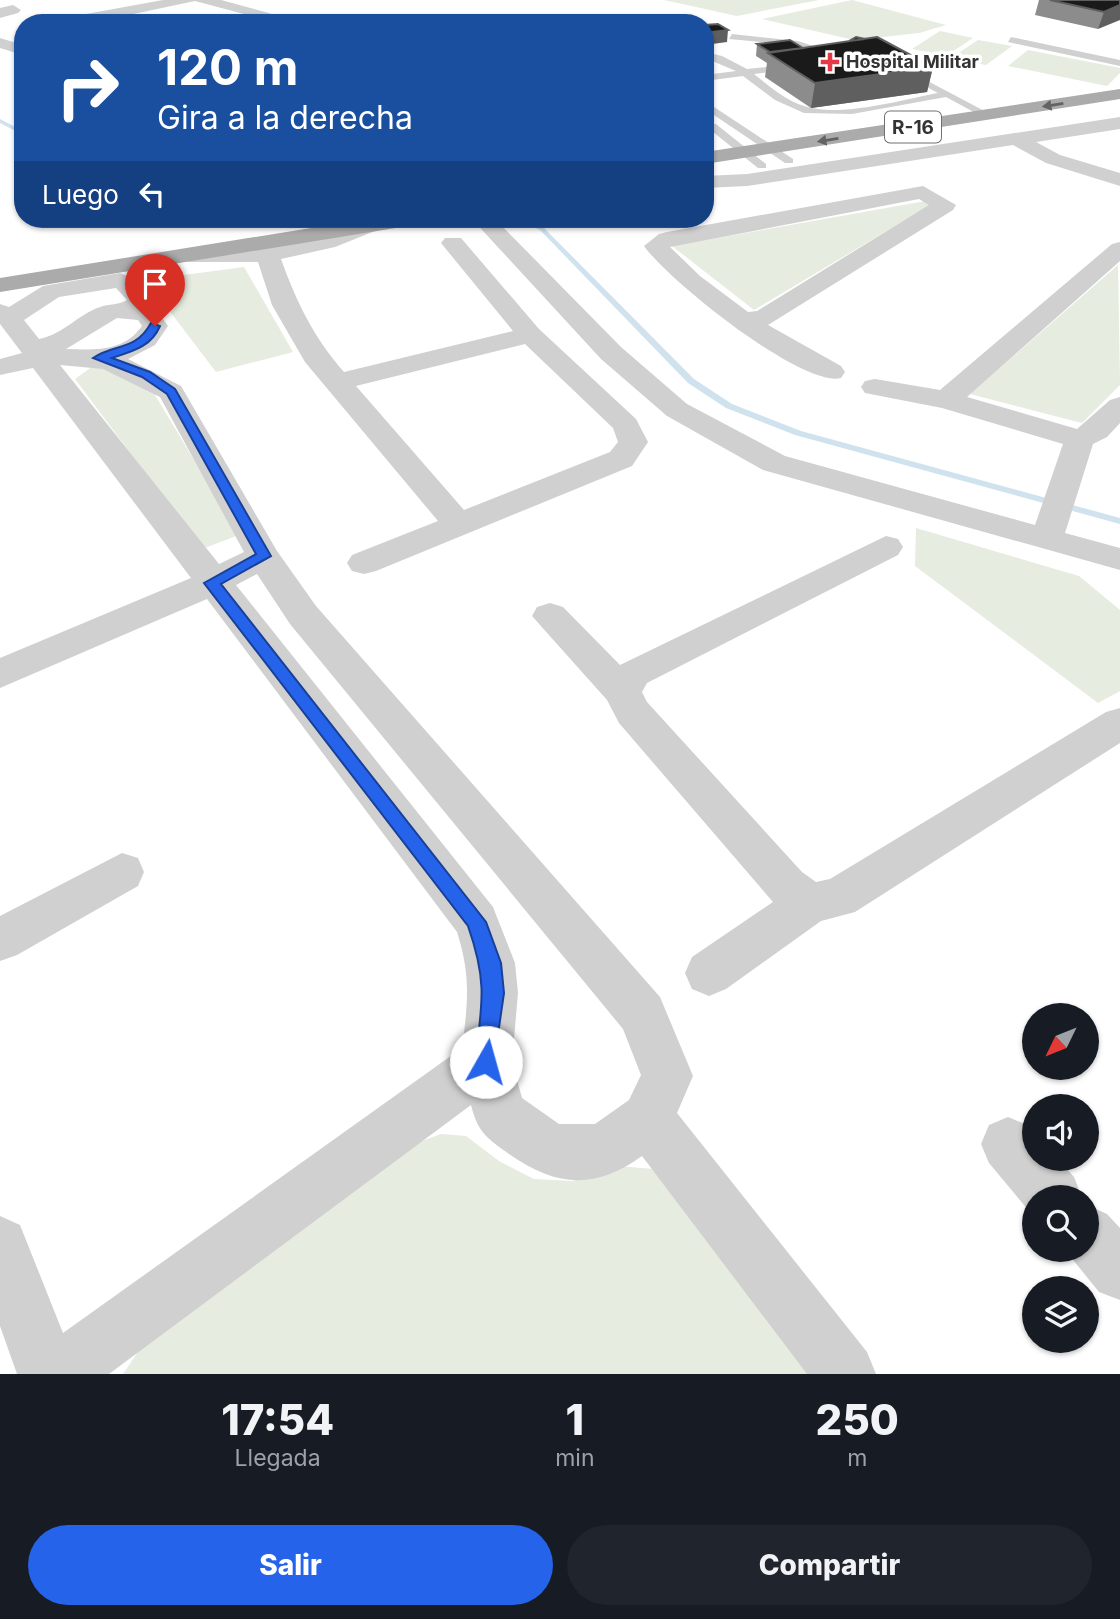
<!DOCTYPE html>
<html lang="es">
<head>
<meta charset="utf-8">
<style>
	body { margin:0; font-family:Inter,sans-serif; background:#20242c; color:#f1f3f6; height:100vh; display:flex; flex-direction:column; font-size:26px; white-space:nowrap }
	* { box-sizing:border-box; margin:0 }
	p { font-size:23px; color:#9ea1a6 }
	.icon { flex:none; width:38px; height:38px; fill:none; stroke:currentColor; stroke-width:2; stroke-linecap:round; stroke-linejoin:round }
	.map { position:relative; height:1374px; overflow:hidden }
	.side { display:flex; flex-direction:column; background:#171b24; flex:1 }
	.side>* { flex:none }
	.banner { position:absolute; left:14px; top:14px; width:700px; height:214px; border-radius:28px; box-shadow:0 2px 5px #0004; background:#1a4fa0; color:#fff; overflow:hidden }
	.needle { width:46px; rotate:227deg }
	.controls { position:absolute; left:1022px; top:1003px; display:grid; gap:14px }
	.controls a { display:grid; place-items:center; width:77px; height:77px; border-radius:50%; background:#171b24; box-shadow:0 2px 5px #0004; font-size:35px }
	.pin { position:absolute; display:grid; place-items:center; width:60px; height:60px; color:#fff; margin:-72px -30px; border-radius:50% 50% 50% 0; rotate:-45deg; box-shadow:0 0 7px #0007 }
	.pin .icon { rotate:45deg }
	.me { position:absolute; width:77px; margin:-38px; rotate:7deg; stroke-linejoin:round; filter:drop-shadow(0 0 5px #0008) }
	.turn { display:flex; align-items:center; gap:24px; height:147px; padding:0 28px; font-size:32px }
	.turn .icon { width:91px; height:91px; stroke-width:2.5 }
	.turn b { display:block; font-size:49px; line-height:60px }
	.then { display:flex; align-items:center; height:66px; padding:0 28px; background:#0003; gap:14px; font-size:26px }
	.eta { display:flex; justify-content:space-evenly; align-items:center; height:119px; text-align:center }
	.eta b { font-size:42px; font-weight:800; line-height:49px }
	.button { display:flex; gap:14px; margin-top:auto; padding:14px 28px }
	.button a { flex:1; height:80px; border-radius:42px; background:#2563eb; color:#fff; font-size:28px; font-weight:800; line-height:80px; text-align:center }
	.button a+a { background:#20242c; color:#f1f3f6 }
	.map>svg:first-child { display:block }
</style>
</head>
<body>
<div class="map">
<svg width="1120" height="1374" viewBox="0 0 1120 1374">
	<rect width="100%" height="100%" fill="#fff"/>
	<path fill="#e6ecdf" d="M 664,0 L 819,0 L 737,16 Z
		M 852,0 L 946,25 L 919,33 L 854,40 L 762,19 Z
		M 940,31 L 973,38 L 946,56 L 912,49 Z
		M 978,40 L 1012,46 L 986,65 L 951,58 Z
		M 1028,50 L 1120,68 L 1120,73 L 1107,86 L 1008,66 Z
		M 926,201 L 930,205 L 754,310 L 672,246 Z
		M 1118,265 L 1120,385 L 1082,423 L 970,394 Z
		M 244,267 L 293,352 L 216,372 L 146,280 Z
		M 93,366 L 133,376 L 152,390 L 239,535 L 202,549 L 75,379 Z
		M 916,528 L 1079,576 L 1120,610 L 1120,691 L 1098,703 L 915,566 Z
		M 441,1134 L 466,1136 L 499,1161 L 534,1179 L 572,1181 L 617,1166 L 654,1169 L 820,1374 L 123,1374 L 150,1334 L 411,1145 Z"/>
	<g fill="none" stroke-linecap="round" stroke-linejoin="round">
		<path fill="#cfe2ee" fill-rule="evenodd" d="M 0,119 L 23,131 L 23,135 L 0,123 Z
			M 533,223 L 544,228 L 694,379 L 732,404 L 801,431 L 1120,518 L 1120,524 L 795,435 L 726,408 L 688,383 L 540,230 L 531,226 L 530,225 Z"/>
		<path fill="#d0d0d0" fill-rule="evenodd" d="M 732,34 L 798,41 L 841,55 L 836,58 L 785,44 L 729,39 Z
			M 1011,37 L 1120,60 L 1120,66 L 1008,42 Z
			M 705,52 L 722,56 L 747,69 L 796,64 L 793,69 L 754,74 C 769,86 785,100 804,106 C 839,118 901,100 938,93 L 900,73 L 903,68 L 992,115 L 983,117 L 946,97 L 852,114 L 804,113 L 775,100 L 743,76 L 705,81 L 705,75 L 736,71 L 705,58 Z
			M 705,101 L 793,159 L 793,163 L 785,163 L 705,109 Z
			M 708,124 L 716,124 L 766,164 L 766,168 L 758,168 L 708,128 Z"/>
		<path fill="#d0d0d0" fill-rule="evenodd" d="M 163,0 L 221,0 L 305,23 L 277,23 L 195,1 L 91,23 L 56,23 L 64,18 Z
			M 13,5 L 21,10 L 18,13 L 0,18 L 0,8 Z
			M 0,38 L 23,45 L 23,55 L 0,48 Z
			M 1120,117 L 1120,129 L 1036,142 L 1060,155 L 1120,173 L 1120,186 L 1046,163 L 1013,145 L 747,186 L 705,188 L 705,176 L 747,174 Z
			M 923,186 L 956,205 L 953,210 L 768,325 L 841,366 L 845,372 L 841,378 C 802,388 668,280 644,246 L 659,234 L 667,232 ZM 919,199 L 929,205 L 757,311 L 748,312 L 700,276 L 670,247 Z
			M 267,219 L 293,219 C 287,228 278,229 268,227 L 265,222 Z
			M 364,219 L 378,219 L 383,224 L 380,229 L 335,247 L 281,259 C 296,301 314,338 344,372 L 513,331 L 441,243 L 445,238 L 461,238 L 539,329 L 636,419 L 648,442 L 632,466 L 376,571 L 364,574 L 352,571 L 347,563 L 352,555 L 438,521 L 305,362 L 272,305 L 258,262 L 189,262 L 181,260 L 177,255 L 181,250 L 189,248 C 251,250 307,244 364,219 ZM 525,344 L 613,428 L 618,442 L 610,452 L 464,510 L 356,386 Z
			M 472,219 L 495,219 L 621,347 L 687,404 L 785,456 L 1035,525 L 1063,444 L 942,408 L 865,393 L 861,387 L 865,381 L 875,379 L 940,390 L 1112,244 L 1120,242 L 1120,261 L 967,397 L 1077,429 L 1110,400 L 1120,397 L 1120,423 L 1107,437 L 1093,444 L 1065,533 L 1120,548 L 1120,570 L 763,470 L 667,416 L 601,359 Z
			M 120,273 L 136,279 L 153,300 L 148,307 L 156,309 L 168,326 L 155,345 L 128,359 L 181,386 L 277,551 L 316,606 L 660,997 L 693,1076 L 677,1113 L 867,1352 L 876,1374 L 807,1374 L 642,1156 C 595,1190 556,1187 509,1154 C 487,1138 478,1133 471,1105 L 109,1374 L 17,1374 L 0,1326 L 0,1216 L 20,1225 L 63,1333 L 462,1048 C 468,1003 471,976 457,932 L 207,599 L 0,688 L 0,658 L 191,578 L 33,368 L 0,375 L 0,359 L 22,353 L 0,324 L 0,304 L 9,307 L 43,286 ZM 116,288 L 127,300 C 120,305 108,304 100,307 C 77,315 64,334 39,339 L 24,320 L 59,297 ZM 117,318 L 138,320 L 142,326 C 124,352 94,350 66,349 ZM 60,365 L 103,369 L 160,397 L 244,552 L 219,564 ZM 257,574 L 290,624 L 623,1029 L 641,1075 L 629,1100 L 595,1124 L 559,1124 L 522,1098 L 512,1062 L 518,993 L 515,963 L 493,907 L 236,585 Z
			M 886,536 L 898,539 L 903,547 L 898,555 L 647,683 L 642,692 L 647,702 L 802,872 L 816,882 L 830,879 L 1106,712 L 1120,708 L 1120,743 L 855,912 L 821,921 L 726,989 L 709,996 L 692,989 L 685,973 L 692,957 L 773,902 L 619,723 L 607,700 L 532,616 L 537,607 L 550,603 L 563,607 L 620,665 Z
			M 122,853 L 138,858 L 144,872 L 138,886 L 17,955 L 0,961 L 0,916 Z
			M 1008,1117 L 1027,1125 L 1034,1133 L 1034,1158 L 1057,1158 L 1074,1177 L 1082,1197 L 1034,1197 L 1034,1217 L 989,1163 L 981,1144 L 989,1125 Z
			M 1087,1205 L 1107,1214 L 1120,1228 L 1120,1300 L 1099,1292 L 1065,1250 L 1087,1250 Z"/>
		<path fill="#ababab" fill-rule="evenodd" d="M 1120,89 L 1120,99 L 705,164 L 705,152 Z
			M 367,219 L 419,219 L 408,226 L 0,292 L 0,278 Z"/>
	</g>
	<path fill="#8c8c8c" d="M 1039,0 L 1120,0 L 1098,29 L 1035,15 Z
		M 757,44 L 803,48 L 933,67 L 927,92 L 811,108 L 765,77 L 767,63 L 756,56 Z"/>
	<path fill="#5f5f5f" d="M 1120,5 L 1120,20 L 1098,29 L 1104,12 Z
		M 728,30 L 727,42 L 705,45 L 705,33 Z
		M 933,67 L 927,92 L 811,108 L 815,83 Z"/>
	<path fill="#1a1a1a" stroke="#5f5f5f" stroke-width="2" d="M 1050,0 L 1120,0 L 1120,5 L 1104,12 Z
		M 718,24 L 728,30 L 705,33 L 705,25 Z
		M 856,37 L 865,39 L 849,41 Z
		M 877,37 L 933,67 L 815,83 L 768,53 Z
		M 790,40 L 803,48 L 770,52 L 757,44 Z"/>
	<defs><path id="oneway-solid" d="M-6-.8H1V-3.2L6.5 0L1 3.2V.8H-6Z" transform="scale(1.75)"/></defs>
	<g fill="#636363">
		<use href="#oneway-solid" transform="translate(1053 105) rotate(171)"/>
		<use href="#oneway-solid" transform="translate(828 140) rotate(171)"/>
	</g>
	<path fill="#2563eb" stroke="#184099" stroke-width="2" d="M 151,323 L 160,326 C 151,347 133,351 112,358 L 150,372 L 175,389 L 271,556 L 221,584 L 486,922 L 501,963 L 504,993 L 493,1069 L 486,1072 L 478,1069 L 475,1062 C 482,1004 488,983 468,926 L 204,583 L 256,554 L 167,394 L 142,377 L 93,358 C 114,343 135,352 151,323 Z"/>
	<path fill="#e63946" stroke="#fff" stroke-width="2.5" d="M826.5 51.5h7v7h7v7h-7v7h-7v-7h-7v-7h7z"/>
	<g text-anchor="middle" stroke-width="7" stroke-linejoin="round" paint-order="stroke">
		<g font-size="18" font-weight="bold" fill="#333" stroke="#fff" text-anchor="start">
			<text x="846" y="68">Hospital Militar</text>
		</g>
		<rect fill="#fff" stroke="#707070" stroke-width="2" x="885" y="111.5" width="56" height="31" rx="5"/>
		<g font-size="19" font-weight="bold" fill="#333">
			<text x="913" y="134">R-16</text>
		</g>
	</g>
</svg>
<div class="controls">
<a><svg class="needle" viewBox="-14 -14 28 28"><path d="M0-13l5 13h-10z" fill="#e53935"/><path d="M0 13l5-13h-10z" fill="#9ea1a6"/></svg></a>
<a><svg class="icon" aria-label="sound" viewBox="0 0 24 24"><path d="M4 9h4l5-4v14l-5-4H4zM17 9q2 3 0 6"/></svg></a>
<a><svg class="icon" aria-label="search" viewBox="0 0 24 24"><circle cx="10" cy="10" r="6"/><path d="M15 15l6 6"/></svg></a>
<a><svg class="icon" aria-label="layers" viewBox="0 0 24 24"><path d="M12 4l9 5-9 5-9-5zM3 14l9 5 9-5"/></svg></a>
</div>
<div class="pin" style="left:155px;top:326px;background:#d93025"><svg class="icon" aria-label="arrive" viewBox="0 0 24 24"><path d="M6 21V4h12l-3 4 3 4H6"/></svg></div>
<svg class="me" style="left:486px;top:1062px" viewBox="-20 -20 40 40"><circle r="19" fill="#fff"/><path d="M0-13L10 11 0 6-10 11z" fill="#2563eb"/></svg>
<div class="banner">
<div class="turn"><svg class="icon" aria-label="right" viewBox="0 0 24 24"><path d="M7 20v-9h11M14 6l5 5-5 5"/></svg><div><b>120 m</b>Gira a la derecha</div></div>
<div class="then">Luego<svg class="icon" aria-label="left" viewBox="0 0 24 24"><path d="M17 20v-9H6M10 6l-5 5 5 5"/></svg></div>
</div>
</div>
<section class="side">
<div class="eta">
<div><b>17:54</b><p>Llegada</p></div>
<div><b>1</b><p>min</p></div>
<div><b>250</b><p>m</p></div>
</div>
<div class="button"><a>Salir</a><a>Compartir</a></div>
</section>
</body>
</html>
